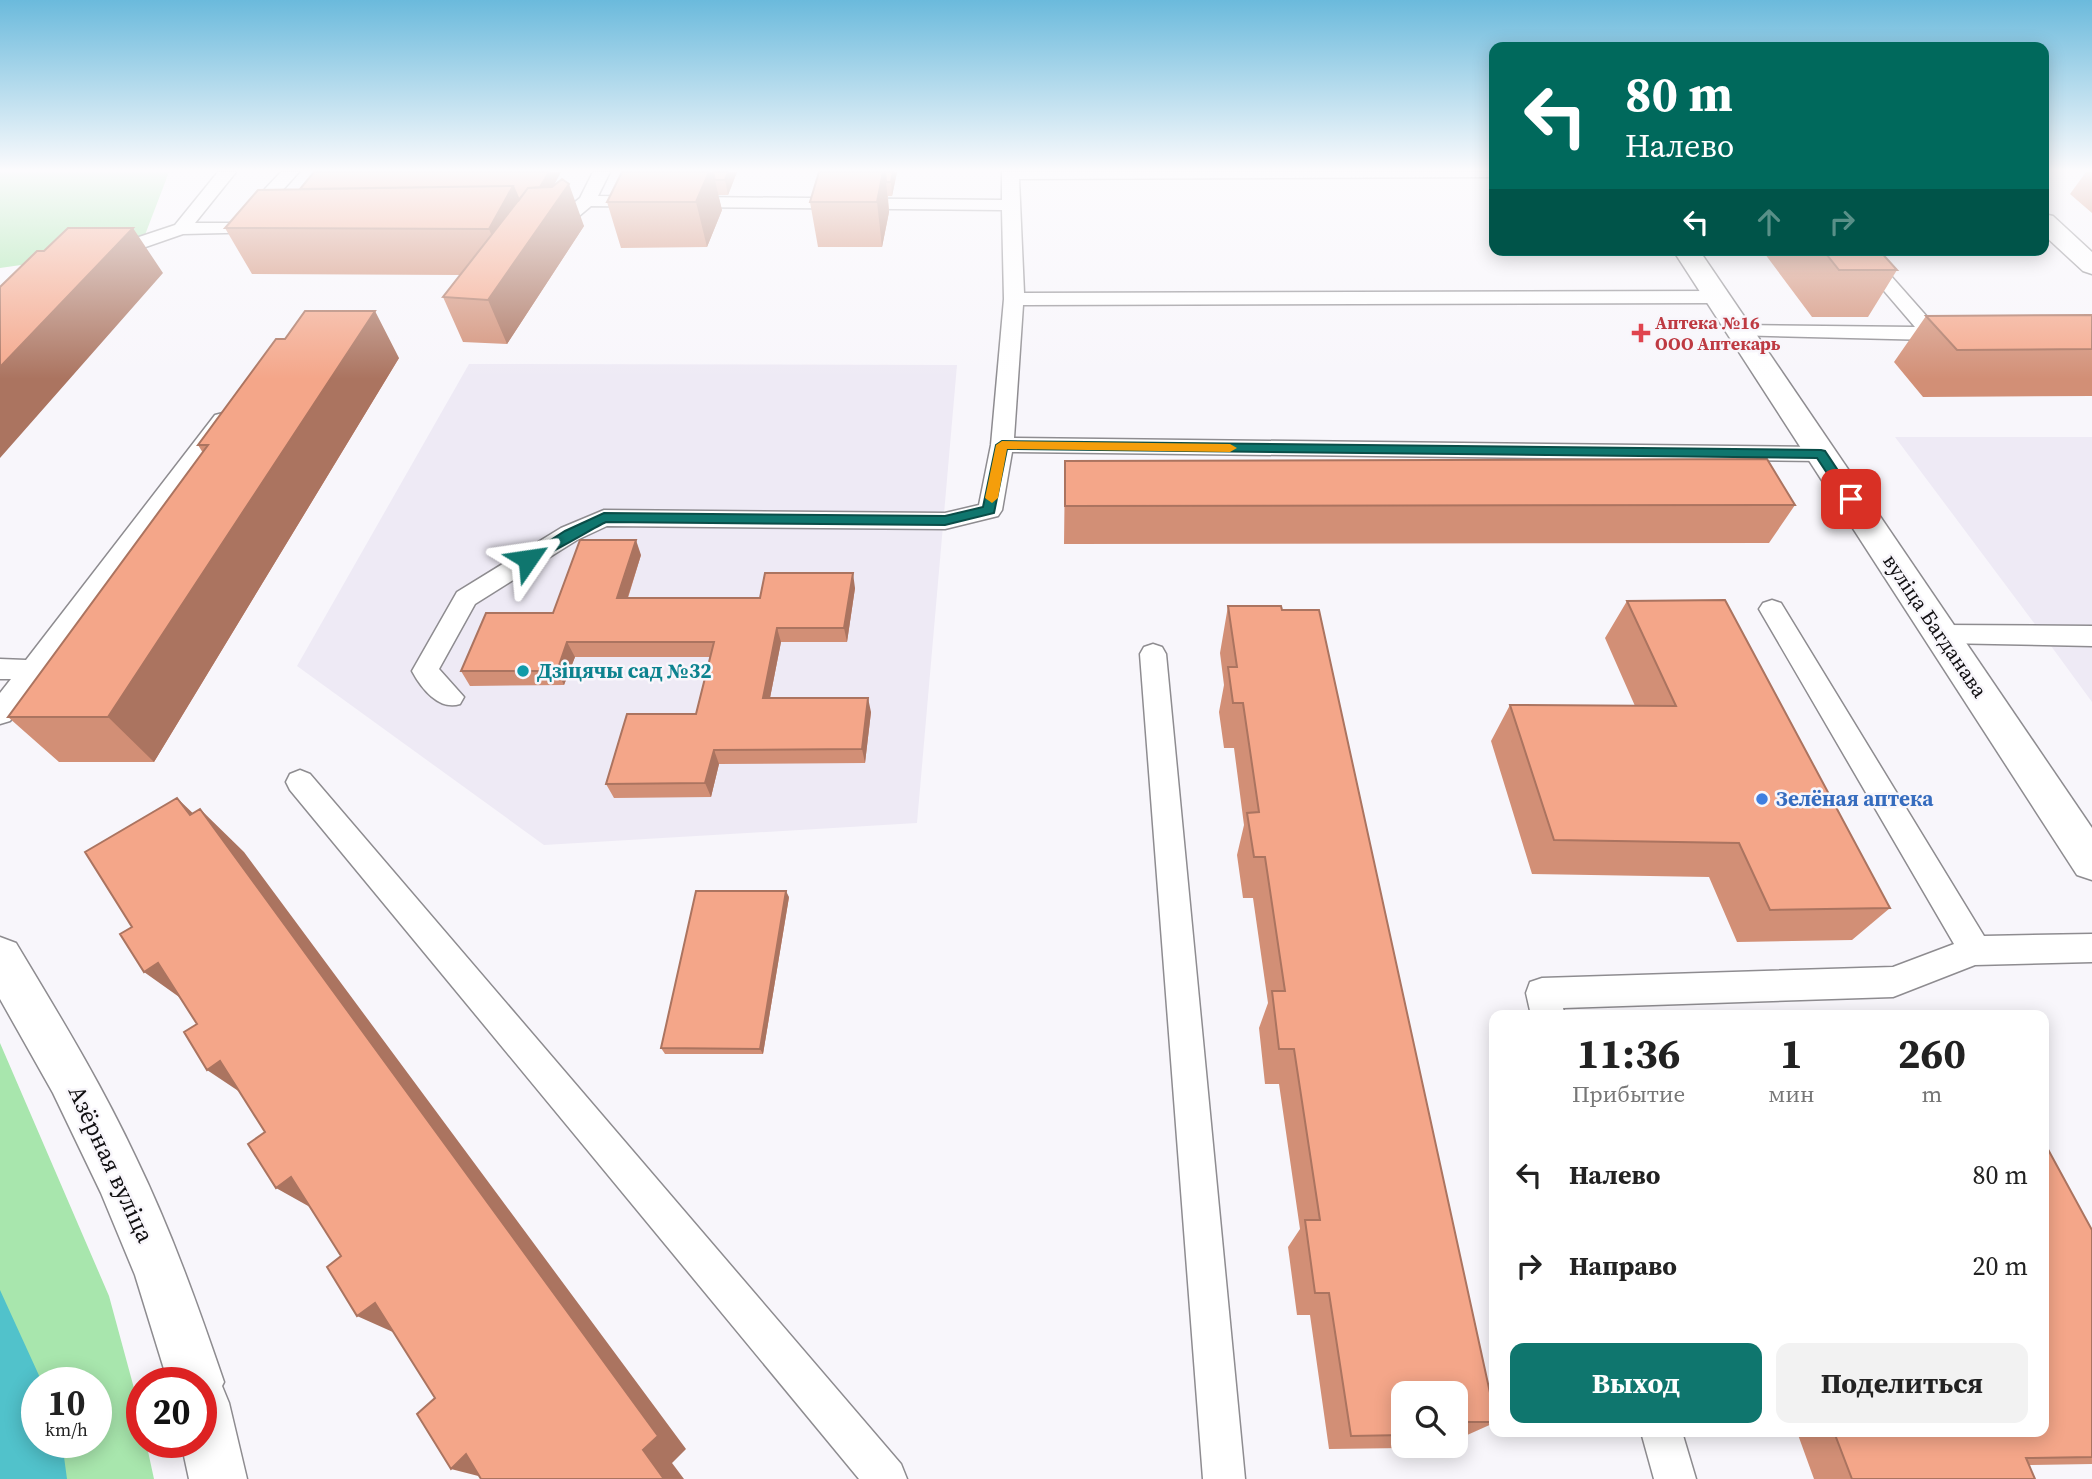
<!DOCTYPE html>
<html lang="ru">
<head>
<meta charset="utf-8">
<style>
	body { margin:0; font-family:"Source Serif 4",serif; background:#f2f2f2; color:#222; height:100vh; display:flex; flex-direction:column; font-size:26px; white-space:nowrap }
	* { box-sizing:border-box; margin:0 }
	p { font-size:23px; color:#767676 }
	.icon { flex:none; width:38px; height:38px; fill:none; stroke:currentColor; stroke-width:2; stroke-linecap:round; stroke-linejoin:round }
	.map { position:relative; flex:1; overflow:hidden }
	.drawer { position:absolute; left:1489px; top:1010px; width:560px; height:427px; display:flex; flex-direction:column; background:#fff; border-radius:14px; box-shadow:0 4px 18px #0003 }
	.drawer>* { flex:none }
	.banner { position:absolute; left:1489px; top:42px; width:560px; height:214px; border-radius:14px; box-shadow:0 4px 18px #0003; background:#00695c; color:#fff; overflow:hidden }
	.fabs { position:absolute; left:1391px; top:1381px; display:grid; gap:14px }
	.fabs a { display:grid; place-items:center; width:77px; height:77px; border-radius:14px; background:#fff; box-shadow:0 4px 18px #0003; font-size:35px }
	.speed { position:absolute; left:21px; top:1367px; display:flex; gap:14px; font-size:35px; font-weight:700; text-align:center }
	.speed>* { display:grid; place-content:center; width:91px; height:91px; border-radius:50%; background:#fff; box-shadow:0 4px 18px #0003; line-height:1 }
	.speed small { font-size:18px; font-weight:400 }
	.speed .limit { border:10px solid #d22; background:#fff; color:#111 }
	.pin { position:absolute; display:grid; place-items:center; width:60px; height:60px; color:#fff; margin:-30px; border-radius:14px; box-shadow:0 4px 10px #0006 }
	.me { position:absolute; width:77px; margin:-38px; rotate:58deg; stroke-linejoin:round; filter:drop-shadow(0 0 5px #0008) }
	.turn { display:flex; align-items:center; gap:24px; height:147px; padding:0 21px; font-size:32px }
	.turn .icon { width:91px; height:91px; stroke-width:2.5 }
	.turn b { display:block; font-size:49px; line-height:60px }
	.lanes { display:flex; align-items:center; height:66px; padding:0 21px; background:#0003; justify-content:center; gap:35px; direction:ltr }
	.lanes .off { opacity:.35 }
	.eta { display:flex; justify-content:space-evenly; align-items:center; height:119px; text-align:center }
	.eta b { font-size:42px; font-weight:700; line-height:49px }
	.action { display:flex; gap:14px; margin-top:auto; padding:14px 21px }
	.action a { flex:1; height:80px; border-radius:14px; background:#0f766e; color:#fff; font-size:28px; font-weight:700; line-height:80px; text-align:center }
	.action a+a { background:#f2f2f2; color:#222 }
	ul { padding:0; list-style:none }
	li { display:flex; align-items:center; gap:21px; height:91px; padding:0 21px }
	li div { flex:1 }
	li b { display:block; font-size:26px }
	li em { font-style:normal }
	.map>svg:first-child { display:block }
</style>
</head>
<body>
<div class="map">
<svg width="2092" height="1479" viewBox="0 0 2092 1479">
	<rect width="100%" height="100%" fill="#f8f6fb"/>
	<path fill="#eeeaf5" d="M 469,364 L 957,365 L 917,823 L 544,845 L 297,666 Z
		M 1895,437 L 2092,437 L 2092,702 L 2043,635 Z"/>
	<path fill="#a8e6ad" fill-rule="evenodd" d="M 0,172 L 169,172 L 140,248 L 0,268 Z
		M 0,1043 L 109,1296 L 138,1403 L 142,1442 L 146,1442 L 154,1479 L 0,1479 ZM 37,1382 L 96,1382 L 96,1442 L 37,1442 Z"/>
	<path fill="#51c2cb" d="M 0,1290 L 42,1382 L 37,1382 L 37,1442 L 62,1442 L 67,1479 L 0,1479 Z"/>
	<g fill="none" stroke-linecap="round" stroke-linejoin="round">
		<defs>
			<path id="service" d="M 218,172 L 236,172 L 195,223 L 263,223 L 272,228 L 269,232 L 183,234 L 114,258 L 100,258 L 98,254 L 100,250 L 175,225 Z
				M 281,172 L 299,172 L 280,193 L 268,193 L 265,189 Z
				M 593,172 L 610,172 L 598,196 L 1002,200 L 1002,172 L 1494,172 L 1494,177 L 1019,179 L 1024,293 L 1716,291 L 1726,297 L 1716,303 L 1023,305 L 1014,438 L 1821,447 L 1829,449 L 1832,454 L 1829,459 L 1821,461 L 1012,452 L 1002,510 L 998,516 L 945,529 L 607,526 L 577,540 L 475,604 L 439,669 L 464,697 L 460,704 C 439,711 421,688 412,671 L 457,592 L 561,528 L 604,510 L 945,513 L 979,505 L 991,445 L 1004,299 L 1002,210 L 591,206 L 566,227 L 539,228 L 536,224 L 539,220 L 555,218 L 580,198 Z
				M 1849,250 L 1868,250 L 1937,328 L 1957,330 L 1960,334 L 1957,338 L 1932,340 L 1732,335 L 1729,331 L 1732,327 L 1739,325 L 1915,327 Z
				M 223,413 L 231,415 L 234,420 L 231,425 L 10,721 L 0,724 L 0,693 L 11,679 L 0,679 L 0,659 L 26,660 L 215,415 Z
				M 1772,600 L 1781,603 L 1984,936 L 2092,934 L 2092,962 L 1975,965 L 1893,997 L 1563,1008 L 1565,1015 L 1531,1015 L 1526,993 L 1530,982 L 1542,978 L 1893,967 L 1954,944 L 1759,609 L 1763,603 Z
				M 1941,625 L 2092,626 L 2092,646 L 1941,643 L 1932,641 L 1928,634 L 1932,627 Z
				M 1153,644 L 1162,647 L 1166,654 L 1245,1479 L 1203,1479 L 1140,654 L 1144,647 Z
				M 300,770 L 310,774 L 901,1464 L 907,1479 L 859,1479 L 290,790 L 286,782 L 290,774 Z
				M 1641,1432 L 1682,1432 L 1696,1479 L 1654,1479 Z"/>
			<path id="minor" d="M 2044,214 L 2053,216 L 2092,252 L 2092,274 L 2083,271 L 2044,235 Z
				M 0,937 L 16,943 C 58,1013 101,1083 136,1158 C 171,1230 198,1306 224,1382 L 222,1386 L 229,1403 L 247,1479 L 189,1479 L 181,1442 L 201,1442 L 201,1382 L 168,1382 L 135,1275 L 101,1193 L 53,1093 L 0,999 Z"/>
			<path id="tertiary" d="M 1673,250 L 1699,250 L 2092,828 L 2092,880 L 2077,875 Z"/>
		</defs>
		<use href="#service" stroke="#8e8c90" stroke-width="3"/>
		<use href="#minor" stroke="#8e8c90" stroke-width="3"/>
		<use href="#tertiary" stroke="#8e8c90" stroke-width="3"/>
		<use href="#service" fill="#fff" fill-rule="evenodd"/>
		<use href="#minor" fill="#fff" fill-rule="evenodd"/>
		<use href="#tertiary" fill="#fff" fill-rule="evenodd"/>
	</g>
	<path fill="#d28f76" d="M 737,172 L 728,195 L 718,195 L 722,210 L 707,247 L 621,248 L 607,202 Z
		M 819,172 L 897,172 L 892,196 L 888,196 L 889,212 L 882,247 L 818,247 L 810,202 Z
		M 2086,172 L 2092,172 L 2092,213 L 2070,194 Z
		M 554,185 L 584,226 L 507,344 L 463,342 L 443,297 L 461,275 L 252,274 L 225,228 Z
		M 1762,250 L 1879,250 L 1897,270 L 1868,317 L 1812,317 Z
		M 2092,315 L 2092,396 L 1923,397 L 1894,362 L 1926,316 Z
		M 285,339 L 399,358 L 154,762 L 59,762 L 8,717 L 203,453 L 198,445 Z
		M 1065,461 L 1795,505 L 1769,543 L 1064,544 Z
		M 641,555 L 628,598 L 760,598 L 855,588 L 847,642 L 781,642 L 770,698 L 871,712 L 865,763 L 719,764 L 711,797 L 614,798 L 606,784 L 696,714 L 711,657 L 575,657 L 564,685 L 470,686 L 461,671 L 553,613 Z
		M 1627,601 L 1890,908 L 1852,940 L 1737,942 L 1709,877 L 1532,874 L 1491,741 L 1510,705 L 1635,706 L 1605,638 Z
		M 1228,606 L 1494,1411 L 1494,1423 L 1465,1436 L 1456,1436 L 1456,1393 L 1404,1393 L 1404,1446 L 1410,1446 L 1405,1448 L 1329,1449 L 1310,1315 L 1297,1315 L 1288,1247 L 1300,1229 L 1279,1084 L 1265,1084 L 1259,1028 L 1268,1003 L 1253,898 L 1243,898 L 1237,855 L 1244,825 L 1234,748 L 1224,748 L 1219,712 L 1224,685 L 1220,653 Z
		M 789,897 L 763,1054 L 665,1054 L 661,1048 Z
		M 2092,1230 L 2092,1464 L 2029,1465 L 2035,1479 L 1814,1479 L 1797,1432 L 2044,1432 Z"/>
	<path fill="#ab7460" d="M 549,172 L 561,172 L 538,216 L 533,201 Z
		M 709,172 L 713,172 L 722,210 L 707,247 L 696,202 Z
		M 728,172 L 737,172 L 728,195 L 725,180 Z
		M 883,172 L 885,172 L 889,212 L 882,247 L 877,202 Z
		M 893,172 L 897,172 L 892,196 L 891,182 Z
		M 569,184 L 584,226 L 507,344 L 488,300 L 507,273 L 489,229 L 513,186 L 530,231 Z
		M 133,228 L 163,273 L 0,458 L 0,367 Z
		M 375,311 L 399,358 L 154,762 L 108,717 Z
		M 636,540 L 641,555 L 623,612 L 617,598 Z
		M 853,573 L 855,588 L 847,642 L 844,628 Z
		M 777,628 L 781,642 L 767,713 L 763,698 Z
		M 567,642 L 575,657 L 564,685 L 557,671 Z
		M 868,698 L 871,712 L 865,763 L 862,749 Z
		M 714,750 L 719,764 L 711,797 L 705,783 Z
		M 177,798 L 222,841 L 190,815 Z
		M 200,809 L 244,852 L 686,1449 L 672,1463 L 684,1479 L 664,1479 L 643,1450 Z
		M 786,891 L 789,897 L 763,1054 L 760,1049 Z
		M 158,963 L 196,1009 L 144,972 Z
		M 220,1061 L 258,1104 L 207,1070 Z
		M 291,1177 L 326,1216 L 276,1188 Z
		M 375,1303 L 404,1337 L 357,1316 Z
		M 466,1454 L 490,1479 L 451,1469 Z"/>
	<path fill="#f4a689" stroke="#ab7460" stroke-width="2" d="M 314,172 L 549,172 L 540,187 L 528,188 L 519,200 L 513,186 L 300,189 Z
		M 622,172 L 709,172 L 696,202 L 607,202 Z
		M 713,172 L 728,172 L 725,180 L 715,180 Z
		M 819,172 L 883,172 L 877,202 L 810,202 Z
		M 885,172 L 893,172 L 891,182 L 886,182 Z
		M 562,179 L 569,184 L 488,300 L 443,297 L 528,188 L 552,187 Z
		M 513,186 L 489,229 L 225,228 L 258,190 Z
		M 68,228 L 133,228 L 0,367 L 0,287 L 37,251 L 44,251 Z
		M 1823,250 L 1879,250 L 1897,270 L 1839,270 Z
		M 305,311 L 375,311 L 108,717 L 8,717 L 208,445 L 198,445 L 276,339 L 285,339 Z
		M 2092,315 L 2092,349 L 1957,350 L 1926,316 Z
		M 1767,459 L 1795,505 L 1065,506 L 1065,461 Z
		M 580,540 L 636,540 L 617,598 L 760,598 L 765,573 L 853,573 L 844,628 L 777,628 L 763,698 L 868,698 L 862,749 L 714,750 L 705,783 L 606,784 L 627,714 L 696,714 L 714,642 L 567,642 L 557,671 L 461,671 L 486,613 L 553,613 Z
		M 1725,600 L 1890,908 L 1770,910 L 1739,843 L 1554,840 L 1510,705 L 1676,706 L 1627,601 Z
		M 1228,606 L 1281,606 L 1282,610 L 1319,610 L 1494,1411 L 1494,1422 L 1456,1422 L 1456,1393 L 1404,1393 L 1404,1435 L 1351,1436 L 1329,1293 L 1315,1293 L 1305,1220 L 1320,1220 L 1294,1049 L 1279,1049 L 1272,991 L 1285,991 L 1265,857 L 1254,857 L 1247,813 L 1259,812 L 1243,703 L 1233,703 L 1228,667 L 1237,667 Z
		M 177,798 L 190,815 L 200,809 L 658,1436 L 643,1450 L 664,1479 L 481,1479 L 466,1454 L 451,1469 L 417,1414 L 435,1398 L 375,1303 L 357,1316 L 327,1267 L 341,1256 L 291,1177 L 276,1188 L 248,1144 L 265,1132 L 220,1061 L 207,1070 L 184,1032 L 197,1024 L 158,963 L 144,972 L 120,934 L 132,927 L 85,852 Z
		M 696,891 L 786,891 L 760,1049 L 661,1048 Z
		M 2044,1142 L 2092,1230 L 2092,1457 L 2026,1458 L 2035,1479 L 1852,1479 L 1834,1432 L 2044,1432 Z"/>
	<linearGradient id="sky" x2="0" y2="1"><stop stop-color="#6bbadc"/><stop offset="0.45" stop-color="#fcfbfd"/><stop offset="1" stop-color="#fcfbfd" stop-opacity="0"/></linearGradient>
	<rect width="2092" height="379" fill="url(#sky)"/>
	<path fill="#0f766e" stroke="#0a4d48" stroke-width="2" d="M 1002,441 L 1821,450 L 1825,451 L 1857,499 L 1855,502 L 1846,502 L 1817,458 L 1007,449 L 994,513 L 945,525 L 606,522 C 591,529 533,565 523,563 L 521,559 L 565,531 L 604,513 L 945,516 L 983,507 L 996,445 Z"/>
	<path fill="#f59e0b" d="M 1002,441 L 1230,444 L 1237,448 L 1230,452 L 1007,449 L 998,498 L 992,503 L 985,498 L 996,445 Z"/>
	<path fill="#e0444e" stroke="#f8f6fb" stroke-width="2.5" d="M1637.5 322.5h7v7h7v7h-7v7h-7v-7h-7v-7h7z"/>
	<circle fill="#0f9aa8" stroke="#f8f6fb" stroke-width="2.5" cx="523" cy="671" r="7"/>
	<circle fill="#3f7fe0" stroke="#f8f6fb" stroke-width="2.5" cx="1762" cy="799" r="7"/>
	<g text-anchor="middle" stroke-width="5" stroke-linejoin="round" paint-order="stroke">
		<g font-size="18" font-weight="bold" fill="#be3a42" stroke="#f8f6fb" text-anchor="start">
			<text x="1655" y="329">Аптека №16<tspan x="1655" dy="21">ООО Аптекарь</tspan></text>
		</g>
		<g font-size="21" fill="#111012" stroke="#f8f6fb">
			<text transform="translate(1935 626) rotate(56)" y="7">вуліца Багданава</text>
		</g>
		<g font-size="21" font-weight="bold" fill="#0d838f" stroke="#f8f6fb" text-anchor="start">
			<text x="537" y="678">Дзіцячы сад №32</text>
		</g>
		<g font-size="21" font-weight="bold" fill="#366cbe" stroke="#f8f6fb" text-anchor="start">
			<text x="1776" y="806">Зелёная аптека</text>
		</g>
		<g font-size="24" fill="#111012" stroke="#f8f6fb">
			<text transform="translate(111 1164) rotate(65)" y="8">Азёрная вуліца</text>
		</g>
	</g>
</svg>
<div class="fabs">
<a><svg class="icon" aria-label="search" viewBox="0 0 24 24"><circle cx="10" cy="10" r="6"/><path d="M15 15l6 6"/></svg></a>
</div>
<div class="speed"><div>10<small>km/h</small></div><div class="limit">20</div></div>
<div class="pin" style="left:1851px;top:499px;background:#d93025"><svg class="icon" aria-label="arrive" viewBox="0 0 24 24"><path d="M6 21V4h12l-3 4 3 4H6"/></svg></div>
<svg class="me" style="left:528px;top:559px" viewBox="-20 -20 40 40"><path d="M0-17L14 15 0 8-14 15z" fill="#0f766e" stroke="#fff" stroke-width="4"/></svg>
<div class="banner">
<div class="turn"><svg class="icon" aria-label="left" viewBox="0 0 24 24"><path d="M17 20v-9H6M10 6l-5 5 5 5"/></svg><div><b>80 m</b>Налево</div></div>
<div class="lanes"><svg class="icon" aria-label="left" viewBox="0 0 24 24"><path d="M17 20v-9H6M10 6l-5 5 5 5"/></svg><svg class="icon off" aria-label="ahead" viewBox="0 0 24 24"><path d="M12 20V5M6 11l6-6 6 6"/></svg><svg class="icon off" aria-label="right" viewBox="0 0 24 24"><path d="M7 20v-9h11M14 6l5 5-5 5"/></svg></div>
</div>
<section class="drawer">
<div class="eta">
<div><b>11:36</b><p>Прибытие</p></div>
<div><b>1</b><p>мин</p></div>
<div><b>260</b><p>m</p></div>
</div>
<ul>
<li><svg class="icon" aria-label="left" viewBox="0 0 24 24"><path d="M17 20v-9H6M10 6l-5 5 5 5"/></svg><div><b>Налево</b></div><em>80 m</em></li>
<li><svg class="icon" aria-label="right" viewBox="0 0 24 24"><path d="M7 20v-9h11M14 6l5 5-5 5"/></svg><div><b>Направо</b></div><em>20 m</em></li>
</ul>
<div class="action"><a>Выход</a><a>Поделиться</a></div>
</section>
</div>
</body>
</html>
